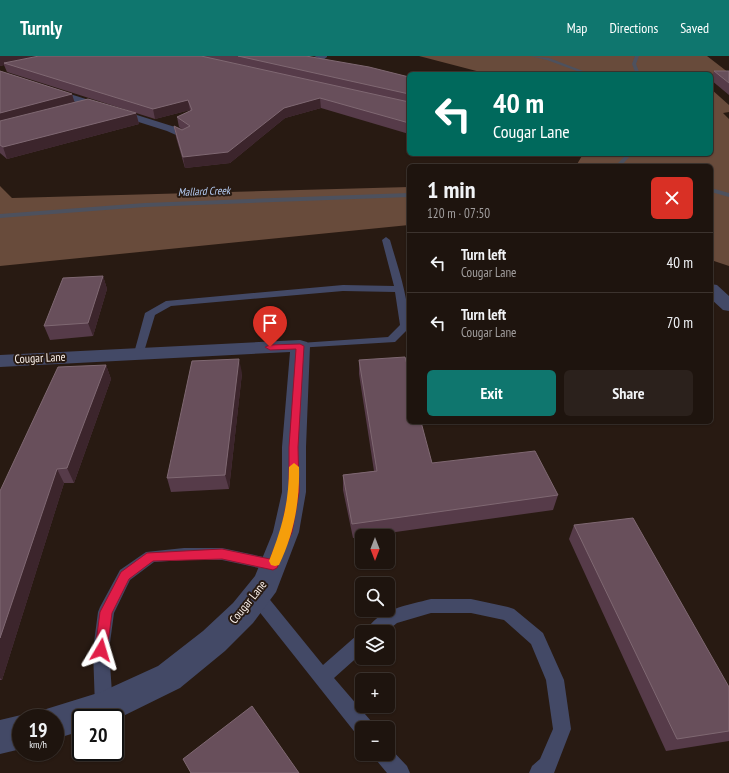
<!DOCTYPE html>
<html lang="en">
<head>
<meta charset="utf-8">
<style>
	body { margin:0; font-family:"PT Sans Narrow",sans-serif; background:#2b211c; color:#f1f3f6; height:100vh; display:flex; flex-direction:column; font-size:15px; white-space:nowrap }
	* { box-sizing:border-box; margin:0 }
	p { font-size:13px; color:#a19e9e }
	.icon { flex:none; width:22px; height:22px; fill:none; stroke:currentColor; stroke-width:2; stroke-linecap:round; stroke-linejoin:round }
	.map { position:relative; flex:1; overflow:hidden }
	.sheet { position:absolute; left:407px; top:108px; width:306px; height:260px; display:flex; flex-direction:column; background:#1e140e; border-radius:6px; box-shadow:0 1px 3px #0004,0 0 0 1px #3c332e }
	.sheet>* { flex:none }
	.top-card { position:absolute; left:407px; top:16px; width:306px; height:84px; border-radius:6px; box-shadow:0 1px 3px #0004,0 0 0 1px #3c332e; background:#00695c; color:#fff; overflow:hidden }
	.needle { width:26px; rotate:180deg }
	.controls { position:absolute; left:355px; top:473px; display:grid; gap:8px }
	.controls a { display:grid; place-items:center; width:40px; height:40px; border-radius:6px; background:#1e140e; box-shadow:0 1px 3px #0004,0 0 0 1px #3c332e; font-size:20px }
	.speed { position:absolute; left:12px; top:653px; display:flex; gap:8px; font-size:20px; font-weight:700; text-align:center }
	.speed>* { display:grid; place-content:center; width:52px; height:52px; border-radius:50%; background:#1e140e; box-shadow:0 1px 3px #0004,0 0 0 1px #3c332e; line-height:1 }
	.speed small { font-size:10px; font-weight:400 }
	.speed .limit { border:2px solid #111; border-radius:6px; background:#fff; color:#111 }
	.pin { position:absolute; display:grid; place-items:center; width:34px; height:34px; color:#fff; margin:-41px -17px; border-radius:50% 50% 50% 0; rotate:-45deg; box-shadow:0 0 4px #0007 }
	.pin .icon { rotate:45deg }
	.me { position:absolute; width:44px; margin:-22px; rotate:7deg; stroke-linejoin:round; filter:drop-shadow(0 0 3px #0008) }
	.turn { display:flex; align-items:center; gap:14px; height:84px; padding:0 20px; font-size:18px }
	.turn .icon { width:52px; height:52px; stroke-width:2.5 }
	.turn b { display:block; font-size:28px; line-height:34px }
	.round { display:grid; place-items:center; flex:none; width:42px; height:42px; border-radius:6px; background:#2b211c }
	.head { display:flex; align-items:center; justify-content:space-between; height:68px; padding:0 20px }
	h1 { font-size:24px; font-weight:700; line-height:30px }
	.primary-button { display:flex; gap:8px; margin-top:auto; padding:8px 20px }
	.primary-button a { flex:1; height:46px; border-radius:6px; background:#0f766e; color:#fff; font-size:16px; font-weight:700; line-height:46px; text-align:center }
	.primary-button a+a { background:#2b211c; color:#f1f3f6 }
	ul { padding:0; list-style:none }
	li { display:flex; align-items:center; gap:12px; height:60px; padding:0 20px; border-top:1px solid #3c332e }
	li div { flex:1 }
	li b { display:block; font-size:15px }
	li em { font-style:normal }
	header { display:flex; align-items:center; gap:24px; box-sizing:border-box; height:56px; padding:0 20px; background:#0f766e; color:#fff }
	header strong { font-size:19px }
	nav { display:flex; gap:22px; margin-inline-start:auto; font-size:14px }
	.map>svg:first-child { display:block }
</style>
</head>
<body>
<header>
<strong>Turnly</strong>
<nav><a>Map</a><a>Directions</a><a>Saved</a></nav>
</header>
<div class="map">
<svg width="729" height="717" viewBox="0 0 729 717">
	<rect width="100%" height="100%" fill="#281a12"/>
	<path fill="#684b3b" d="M 419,0 L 707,0 L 729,17 L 724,20 L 711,20 L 711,18 L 488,18 Z
		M 711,33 L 729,49 L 729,56 L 723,57 L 729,63 L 729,210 L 711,204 L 711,110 L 576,110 L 583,98 L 711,98 Z
		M 0,130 L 12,142 L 409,131 L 409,169 L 0,210 Z"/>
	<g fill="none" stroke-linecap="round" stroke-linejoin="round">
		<path fill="#4d515e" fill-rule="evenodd" d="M 530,0 L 549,2 L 591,18 L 585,18 L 547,4 Z
			M 635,0 L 639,0 L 636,8 L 640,18 L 636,18 L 632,8 Z
			M 627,98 L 632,98 L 621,110 L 615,110 Z
			M 711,132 L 729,137 L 729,141 L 711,136 Z
			M 409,137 L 409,141 L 145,151 L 0,162 L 0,158 L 145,147 Z"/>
		<path fill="#434966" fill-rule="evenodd" d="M 386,181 L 390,184 C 398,212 409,242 409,272 L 395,286 L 296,292 L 295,290 L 300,287 L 388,281 L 400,269 L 395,236 L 343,235 L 171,250 L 155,259 L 143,299 L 139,300 L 134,297 L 145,257 L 166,245 L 343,229 L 394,230 L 382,184 Z
			M 184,492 L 222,492 L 273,503 L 278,504 L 281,509 L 278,514 L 273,515 L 222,504 L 184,504 L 154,506 L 130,524 L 114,557 L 109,594 L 113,651 L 110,657 L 104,660 L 98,657 L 95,651 L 93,594 L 98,556 L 100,551 L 120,514 L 146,496 Z
			M 256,532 L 262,534 L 323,609 L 356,580 L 362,578 L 362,597 L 334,622 L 371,665 L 373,672 L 362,672 L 362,680 L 357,679 L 250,544 L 248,539 L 250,534 Z
			M 431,543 L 471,543 L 508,551 L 514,553 L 543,577 L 564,624 L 571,673 L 554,717 L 529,717 L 532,710 L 540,703 L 553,673 L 546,624 L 531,588 L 504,564 L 471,557 L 431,557 L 397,567 L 386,576 L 366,576 C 376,553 409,549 431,543 Z
			M 388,690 L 407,710 L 410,717 L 387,717 L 377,705 L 375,698 L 388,698 Z"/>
		<path fill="#434966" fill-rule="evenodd" d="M 314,0 L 327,0 L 327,1 L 323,4 Z
			M 0,16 L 175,71 L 191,80 L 185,83 L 167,75 L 0,22 Z
			M 711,228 L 717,229 L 729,240 L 729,255 L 723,254 L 711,243 Z
			M 300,284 L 307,286 L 310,290 L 306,391 L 306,436 L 299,476 L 276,536 L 253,567 L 225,595 L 180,632 L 115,664 L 115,662 L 81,662 L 81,675 L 55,683 L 55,662 L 40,662 L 43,654 L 101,636 L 158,610 L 203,575 L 233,547 L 255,520 L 273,476 L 282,436 L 282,391 L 290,296 L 0,311 L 0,299 Z
			M 21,659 L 28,662 L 21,662 L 21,693 L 0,698 L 0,664 Z"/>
	</g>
	<path fill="#563b49" d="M 0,0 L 306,0 L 409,21 L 409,78 L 321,52 L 285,62 L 230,107 L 185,112 L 176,81 L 174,70 L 182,73 L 179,71 L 177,61 L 190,55 L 190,54 L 155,63 L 7,16 L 4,9 L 0,10 Z
		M 0,15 L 72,38 L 74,46 L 136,57 L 139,68 L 7,103 L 0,97 Z
		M 714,15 L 729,15 L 729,39 L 711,24 Z
		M 103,220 L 107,233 L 93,280 L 50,284 L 44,270 Z
		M 359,304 L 432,407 L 558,439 L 553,454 L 367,480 L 362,480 L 362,481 L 353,482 L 343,434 L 343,419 L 374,415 L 359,318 Z
		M 106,309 L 111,323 L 74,427 L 64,427 L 2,624 L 0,624 L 0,435 Z
		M 242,317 L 229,433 L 171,436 L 167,422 Z
		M 574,469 L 729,631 L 729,685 L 666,695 L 569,483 Z"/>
	<path fill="#3c252c" d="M 0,0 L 44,0 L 4,7 L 4,9 L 0,10 Z
		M 72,38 L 75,48 L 0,68 L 0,57 Z
		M 320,42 L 321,52 L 285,62 L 230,107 L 185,112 L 183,101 L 284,52 Z
		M 188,44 L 190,54 L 155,63 L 153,53 Z
		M 136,57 L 139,68 L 7,103 L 3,91 Z
		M 103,220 L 107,233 L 93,280 L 88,267 Z
		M 239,303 L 242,317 L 229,433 L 225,419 Z
		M 106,309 L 111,323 L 74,427 L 67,412 Z
		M 57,413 L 64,427 L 2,624 L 0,622 L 0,582 Z"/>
	<path fill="#684f5b" stroke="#7f6872" d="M 39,0 L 201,0 L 409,46 L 409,67 L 320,42 L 284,52 L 228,96 L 183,101 L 174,70 L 182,74 L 190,70 L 177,61 L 192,54 L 188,44 L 153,53 L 4,7 Z
		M 238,0 L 306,0 L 369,11 L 409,21 L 409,38 Z
		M 0,15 L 72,38 L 0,57 Z
		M 714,15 L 729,15 L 729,27 Z
		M 88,43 L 136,57 L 3,91 L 0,89 L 0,65 Z
		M 103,220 L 88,267 L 44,270 L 63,222 Z
		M 405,301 L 409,316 L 409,366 L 421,366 L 432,407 L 535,395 L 558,439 L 352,468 L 343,419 L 377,415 L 359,304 Z
		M 239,303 L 225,419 L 167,422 L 192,305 Z
		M 106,309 L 67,412 L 57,413 L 0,582 L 0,435 L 58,311 Z
		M 633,462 L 729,631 L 729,675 L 677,683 L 574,469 Z
		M 252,650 L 299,717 L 191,717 L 183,703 Z"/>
	<path fill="#e11d48" stroke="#92132f" d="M 300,288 L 304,290 L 298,391 L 299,436 L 292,476 L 277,512 L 273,514 L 222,503 L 153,505 L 129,523 L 112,557 L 107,594 L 105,599 L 101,601 L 96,599 L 95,594 L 100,556 L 121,516 L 147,497 L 222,493 L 270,503 L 281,476 L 289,436 L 289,391 L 296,293 L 270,294 L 265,291 L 270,289 Z"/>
	<path fill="#f59e0b" d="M 294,407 L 299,411 C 300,445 294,478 279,509 L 275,510 L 271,509 L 269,505 C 282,472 289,447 289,411 Z"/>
	<g text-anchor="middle" stroke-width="4" stroke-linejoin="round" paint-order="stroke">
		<g font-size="11" font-style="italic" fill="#b6cff7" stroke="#281a12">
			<text transform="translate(204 135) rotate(-2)" y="4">Mallard Creek</text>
		</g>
		<g font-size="12" fill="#fdf3ed" stroke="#281a12">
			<text transform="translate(40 302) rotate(-3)" y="4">Cougar Lane</text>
			<text transform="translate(248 546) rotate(-51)" y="4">Cougar Lane</text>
		</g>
	</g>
</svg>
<div class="controls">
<a><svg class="needle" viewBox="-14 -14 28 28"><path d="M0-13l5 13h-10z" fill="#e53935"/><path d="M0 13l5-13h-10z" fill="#a19e9e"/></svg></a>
<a><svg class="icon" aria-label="search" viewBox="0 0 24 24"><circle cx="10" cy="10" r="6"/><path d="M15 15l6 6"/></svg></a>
<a><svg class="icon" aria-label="layers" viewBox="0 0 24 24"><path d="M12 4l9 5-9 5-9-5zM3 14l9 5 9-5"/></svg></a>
<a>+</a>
<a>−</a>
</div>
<div class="speed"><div>19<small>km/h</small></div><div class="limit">20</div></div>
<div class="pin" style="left:270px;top:291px;background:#d93025"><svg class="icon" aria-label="arrive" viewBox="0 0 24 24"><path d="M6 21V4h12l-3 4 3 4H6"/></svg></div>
<svg class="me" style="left:101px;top:594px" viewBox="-20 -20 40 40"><path d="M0-17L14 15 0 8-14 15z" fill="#e11d48" stroke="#fff" stroke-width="4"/></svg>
<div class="top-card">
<div class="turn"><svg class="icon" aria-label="left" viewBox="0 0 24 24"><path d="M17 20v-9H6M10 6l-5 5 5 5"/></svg><div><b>40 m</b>Cougar Lane</div></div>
</div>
<section class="sheet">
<div class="head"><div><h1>1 min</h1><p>120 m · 07:50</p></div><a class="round" style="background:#d93025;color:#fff"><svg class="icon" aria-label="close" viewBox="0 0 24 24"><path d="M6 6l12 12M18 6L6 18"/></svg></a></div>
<ul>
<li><svg class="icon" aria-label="left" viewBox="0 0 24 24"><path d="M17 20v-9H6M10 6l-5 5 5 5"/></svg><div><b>Turn left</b><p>Cougar Lane</p></div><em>40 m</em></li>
<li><svg class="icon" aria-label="left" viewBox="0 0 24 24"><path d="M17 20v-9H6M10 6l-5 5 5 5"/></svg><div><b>Turn left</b><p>Cougar Lane</p></div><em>70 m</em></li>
</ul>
<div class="primary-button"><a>Exit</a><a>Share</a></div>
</section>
</div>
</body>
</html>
